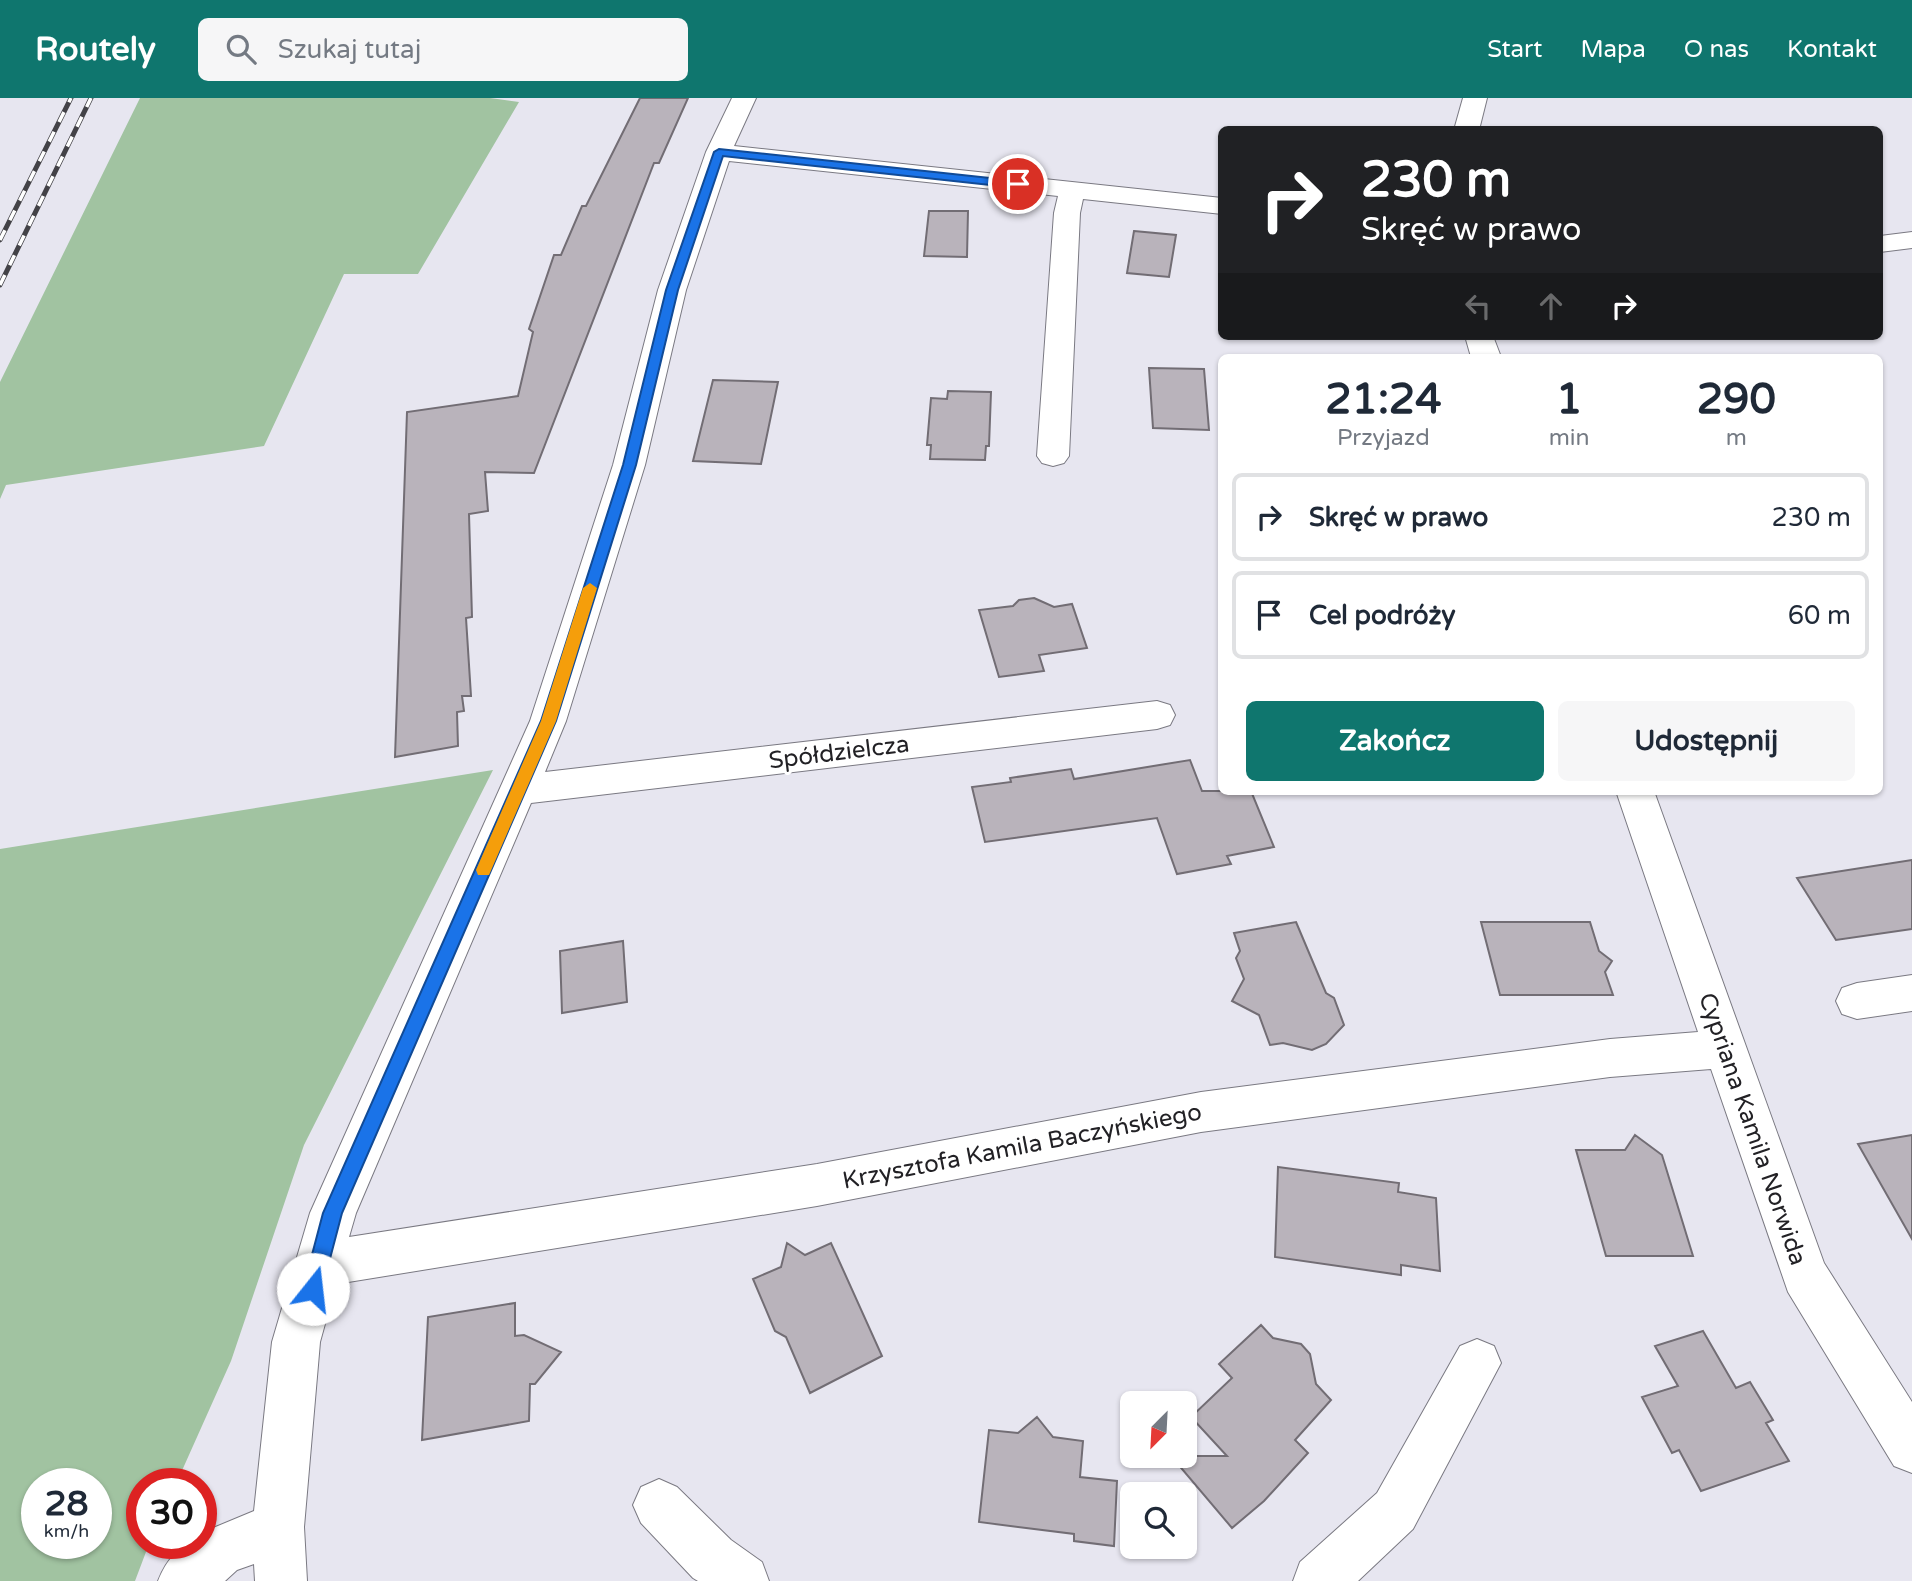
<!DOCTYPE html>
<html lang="pl">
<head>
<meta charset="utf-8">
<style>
	body { margin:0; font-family:"Varela Round",sans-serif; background:#f6f6f7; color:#1f2937; height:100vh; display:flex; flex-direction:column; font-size:26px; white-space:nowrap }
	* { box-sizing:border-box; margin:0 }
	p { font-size:23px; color:#747a83 }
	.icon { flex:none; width:38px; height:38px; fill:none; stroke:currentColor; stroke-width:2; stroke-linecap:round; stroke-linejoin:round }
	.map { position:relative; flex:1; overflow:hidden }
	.drawer { position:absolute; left:1218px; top:256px; width:665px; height:441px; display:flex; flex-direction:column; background:#fff; border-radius:10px; box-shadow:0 2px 5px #0004 }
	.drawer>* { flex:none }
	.hud { position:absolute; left:1218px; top:28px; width:665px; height:214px; border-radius:10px; box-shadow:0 2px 5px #0004; background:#202124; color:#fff; overflow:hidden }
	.needle { width:46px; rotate:204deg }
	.controls { position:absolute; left:1120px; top:1293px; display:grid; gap:14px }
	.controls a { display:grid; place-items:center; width:77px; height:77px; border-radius:10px; background:#fff; box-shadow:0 2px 5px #0004; font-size:35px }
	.speed { position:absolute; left:21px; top:1370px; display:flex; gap:14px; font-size:35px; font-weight:700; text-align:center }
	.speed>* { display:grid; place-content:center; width:91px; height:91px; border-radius:50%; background:#fff; box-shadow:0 2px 5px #0004; line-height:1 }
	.speed small { font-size:18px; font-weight:400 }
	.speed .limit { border:10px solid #d22; background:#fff; color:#111 }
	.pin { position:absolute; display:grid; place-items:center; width:60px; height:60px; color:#fff; margin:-30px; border:4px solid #fff; border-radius:50%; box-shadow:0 2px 7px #0007 }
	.me { position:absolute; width:77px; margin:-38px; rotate:16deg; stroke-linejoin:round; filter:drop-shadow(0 0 5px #0008) }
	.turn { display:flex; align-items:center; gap:24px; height:147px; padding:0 28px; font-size:32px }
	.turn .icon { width:91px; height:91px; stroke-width:2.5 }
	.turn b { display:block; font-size:49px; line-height:60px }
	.lanes { display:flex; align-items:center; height:66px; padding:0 28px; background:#0003; justify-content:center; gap:35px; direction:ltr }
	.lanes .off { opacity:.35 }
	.eta { display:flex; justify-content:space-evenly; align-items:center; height:119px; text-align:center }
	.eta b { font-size:42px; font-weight:700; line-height:49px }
	.primary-button { display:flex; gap:14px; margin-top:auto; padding:14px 28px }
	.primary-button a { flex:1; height:80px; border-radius:10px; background:#0f766e; color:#fff; font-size:28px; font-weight:700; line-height:80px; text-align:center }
	.primary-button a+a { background:#f6f6f7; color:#1f2937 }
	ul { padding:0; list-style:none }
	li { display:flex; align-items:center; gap:21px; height:88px; margin:0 14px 10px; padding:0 14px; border:4px solid #e0e1e3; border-radius:10px }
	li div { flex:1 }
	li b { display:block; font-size:26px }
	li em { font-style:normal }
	header { display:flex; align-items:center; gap:42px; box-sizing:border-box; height:98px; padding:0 35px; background:#0f766e; color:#fff }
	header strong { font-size:33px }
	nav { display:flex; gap:38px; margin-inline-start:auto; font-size:24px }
	.search { width:490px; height:63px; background:#f6f6f7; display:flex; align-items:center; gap:18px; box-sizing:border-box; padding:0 24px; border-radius:10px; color:#747a83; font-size:26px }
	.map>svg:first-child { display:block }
</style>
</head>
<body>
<header>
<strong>Routely</strong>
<div class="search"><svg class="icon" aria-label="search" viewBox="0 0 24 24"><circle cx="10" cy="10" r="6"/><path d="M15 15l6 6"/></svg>Szukaj tutaj</div>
<nav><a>Start</a><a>Mapa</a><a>O nas</a><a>Kontakt</a></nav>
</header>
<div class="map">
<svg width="1912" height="1483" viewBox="0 0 1912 1483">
	<rect width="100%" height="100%" fill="#e7e6f0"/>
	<path fill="#a1c3a1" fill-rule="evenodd" d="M 140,0 L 490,0 L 519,4 L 418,176 L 344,176 L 264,348 L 6,387 L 0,401 L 0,284 Z
		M 493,672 L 304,1047 L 231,1263 L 176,1386 L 142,1386 L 142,1446 L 149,1446 L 135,1483 L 0,1483 L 0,751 ZM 37,1386 L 96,1386 L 96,1446 L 37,1446 Z"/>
	<path fill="#b9b3bb" stroke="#726d74" stroke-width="2" d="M 640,0 L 688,0 L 659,65 L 654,65 L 534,375 L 485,374 L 488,413 L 469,416 L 472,519 L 466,520 L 471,598 L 462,598 L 464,613 L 457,614 L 458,648 L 395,659 L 407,314 L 518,298 L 533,234 L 529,231 L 554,157 L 561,157 L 582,108 L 586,108 Z
		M 929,113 L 968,113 L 967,159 L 924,158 Z
		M 1134,133 L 1176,137 L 1169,179 L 1127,175 Z
		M 1149,270 L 1204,271 L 1209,332 L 1153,330 Z
		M 713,282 L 778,284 L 761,366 L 693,363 Z
		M 948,293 L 991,294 L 989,348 L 986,348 L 985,362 L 930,361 L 931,347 L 927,347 L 931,300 L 947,301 Z
		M 1034,500 L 1054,509 L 1072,506 L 1087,550 L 1039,557 L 1044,573 L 999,579 L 979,512 L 1013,508 L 1019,502 Z
		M 1190,662 L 1202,693 L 1251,693 L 1274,749 L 1227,758 L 1231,766 L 1177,776 L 1157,720 L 985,744 L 972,689 L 1011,684 L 1010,680 L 1071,671 L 1074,681 Z
		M 1912,762 L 1912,831 L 1836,842 L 1797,780 Z
		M 1296,824 L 1326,895 L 1334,900 L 1344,927 L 1326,946 L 1312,952 L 1283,945 L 1270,947 L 1259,917 L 1232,903 L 1244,881 L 1236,860 L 1240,853 L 1234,835 Z
		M 1481,824 L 1590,824 L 1599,853 L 1612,863 L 1605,874 L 1613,897 L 1500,897 Z
		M 623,843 L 627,904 L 562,915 L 560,853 Z
		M 1635,1037 L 1662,1057 L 1693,1158 L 1606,1158 L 1576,1052 L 1625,1052 Z
		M 1912,1037 L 1912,1141 L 1858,1046 Z
		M 1278,1069 L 1399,1085 L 1398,1094 L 1436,1100 L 1440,1173 L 1401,1167 L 1401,1177 L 1275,1159 Z
		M 787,1145 L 805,1157 L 831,1145 L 882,1258 L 810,1295 L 786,1239 L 775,1233 L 753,1181 L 781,1169 Z
		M 515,1205 L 515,1238 L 524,1237 L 561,1254 L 535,1286 L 530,1286 L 529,1323 L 422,1342 L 428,1219 Z
		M 1261,1227 L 1273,1240 L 1301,1246 L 1310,1256 L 1316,1286 L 1331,1302 L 1295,1342 L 1308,1355 L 1264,1403 L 1232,1430 L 1171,1358 L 1227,1358 L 1191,1319 L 1232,1280 L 1219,1266 Z
		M 1703,1233 L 1736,1290 L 1750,1284 L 1773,1322 L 1766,1325 L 1789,1363 L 1701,1393 L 1679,1352 L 1672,1355 L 1642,1299 L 1678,1288 L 1655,1248 Z
		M 1037,1319 L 1053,1339 L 1083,1343 L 1080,1379 L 1117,1383 L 1114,1448 L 1074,1443 L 1074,1436 L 979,1424 L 989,1332 L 1018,1335 Z"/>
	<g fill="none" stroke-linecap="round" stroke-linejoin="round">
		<defs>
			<path id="street" d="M 732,0 L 756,0 L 734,48 L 1222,100 L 1222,116 L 1083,101 L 1080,115 L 1069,358 L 1064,365 L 1053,368 L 1042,365 L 1037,358 L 1054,115 L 1058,98 L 729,63 L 686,192 L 645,367 L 566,623 L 545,674 L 1157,603 L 1170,607 L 1175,617 L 1170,627 L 1157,631 L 531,705 L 356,1115 L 349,1139 L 817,1066 L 1201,994 L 1610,941 L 1698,934 L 1616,693 L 1654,693 L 1824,1165 L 1912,1304 L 1912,1375 L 1894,1368 L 1788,1194 L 1711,971 L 1610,979 L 1201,1034 L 817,1108 L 336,1186 L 320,1244 L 304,1429 L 307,1483 L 255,1483 L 254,1466 L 237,1472 L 225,1483 L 158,1483 C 166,1463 178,1446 201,1446 L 201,1435 L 254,1413 L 272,1244 L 310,1115 L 530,623 L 613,367 L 658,192 L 706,54 Z
				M 1463,0 L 1487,0 L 1479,32 L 1454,32 Z
				M 1912,134 L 1912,150 L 1880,154 L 1880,138 Z
				M 1465,238 L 1493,238 L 1501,259 L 1471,259 Z
				M 1912,877 L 1912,913 L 1857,921 L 1842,916 L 1836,903 L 1842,890 L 1857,885 Z
				M 1477,1241 L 1494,1248 L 1501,1265 L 1413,1431 L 1358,1483 L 1293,1483 L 1300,1464 L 1377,1395 L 1460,1248 Z
				M 659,1381 L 677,1389 L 731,1442 L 762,1464 L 769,1483 L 698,1483 L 693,1480 L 641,1425 L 633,1407 L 641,1389 Z"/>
		</defs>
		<use href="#street" stroke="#7a7982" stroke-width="2"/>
		<use href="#street" fill="#fff" fill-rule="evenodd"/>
		<defs>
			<path id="rail" d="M 0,142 L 71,0
				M 0,187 L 91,0"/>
		</defs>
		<use href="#rail" stroke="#434247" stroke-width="5"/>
		<use href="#rail" stroke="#fff" stroke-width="3.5" stroke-dasharray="11" stroke-linecap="butt"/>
	</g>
	<path fill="#1a73e8" stroke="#114b97" stroke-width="2" d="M 719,51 L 1018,83 L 1023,86 L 1018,90 L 723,58 L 678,192 L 636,367 L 556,623 L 342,1115 L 322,1191 L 319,1198 L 313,1201 L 306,1198 L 303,1191 L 323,1115 L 541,623 L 623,367 L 666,192 L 714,54 Z"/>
	<path fill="#f59e0b" d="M 590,485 L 597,490 L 556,623 L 489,777 L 478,777 L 476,772 L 541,623 L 583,490 Z"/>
	<g text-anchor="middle" stroke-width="6" stroke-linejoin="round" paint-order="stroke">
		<g font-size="24" fill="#222125" stroke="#fff">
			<text transform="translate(839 654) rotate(-7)" y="8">Spółdzielcza</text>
			<text transform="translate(1753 1031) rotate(71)" y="8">Cypriana Kamila Norwida</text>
			<text transform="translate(1022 1048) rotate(-11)" y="8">Krzysztofa Kamila Baczyńskiego</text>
		</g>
	</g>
</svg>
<div class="controls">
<a><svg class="needle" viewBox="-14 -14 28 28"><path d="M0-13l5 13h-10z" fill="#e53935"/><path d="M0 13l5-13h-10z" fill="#747a83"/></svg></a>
<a><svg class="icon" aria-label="search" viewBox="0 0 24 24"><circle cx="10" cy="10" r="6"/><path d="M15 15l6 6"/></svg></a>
</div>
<div class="speed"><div>28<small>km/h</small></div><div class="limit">30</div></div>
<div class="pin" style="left:1018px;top:86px;background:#d93025"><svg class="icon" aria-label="arrive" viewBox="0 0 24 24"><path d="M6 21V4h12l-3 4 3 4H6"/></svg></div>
<svg class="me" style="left:313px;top:1191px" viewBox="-20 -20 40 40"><circle r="19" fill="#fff"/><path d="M0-13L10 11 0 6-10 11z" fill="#1a73e8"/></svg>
<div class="hud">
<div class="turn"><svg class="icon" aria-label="right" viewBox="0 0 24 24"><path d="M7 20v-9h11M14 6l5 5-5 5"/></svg><div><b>230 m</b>Skręć w prawo</div></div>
<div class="lanes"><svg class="icon off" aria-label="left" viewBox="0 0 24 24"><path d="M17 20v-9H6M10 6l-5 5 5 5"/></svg><svg class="icon off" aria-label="ahead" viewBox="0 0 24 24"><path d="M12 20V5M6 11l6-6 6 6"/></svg><svg class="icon" aria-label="right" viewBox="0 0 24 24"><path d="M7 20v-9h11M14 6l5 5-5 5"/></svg></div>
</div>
<section class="drawer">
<div class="eta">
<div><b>21:24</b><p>Przyjazd</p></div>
<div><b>1</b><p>min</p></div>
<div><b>290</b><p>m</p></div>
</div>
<ul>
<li><svg class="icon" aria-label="right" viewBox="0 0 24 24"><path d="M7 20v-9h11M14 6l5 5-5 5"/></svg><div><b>Skręć w prawo</b></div><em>230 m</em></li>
<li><svg class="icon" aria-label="arrive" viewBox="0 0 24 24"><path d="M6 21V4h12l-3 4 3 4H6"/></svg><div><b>Cel podróży</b></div><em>60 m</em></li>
</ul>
<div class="primary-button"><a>Zakończ</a><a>Udostępnij</a></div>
</section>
</div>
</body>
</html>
